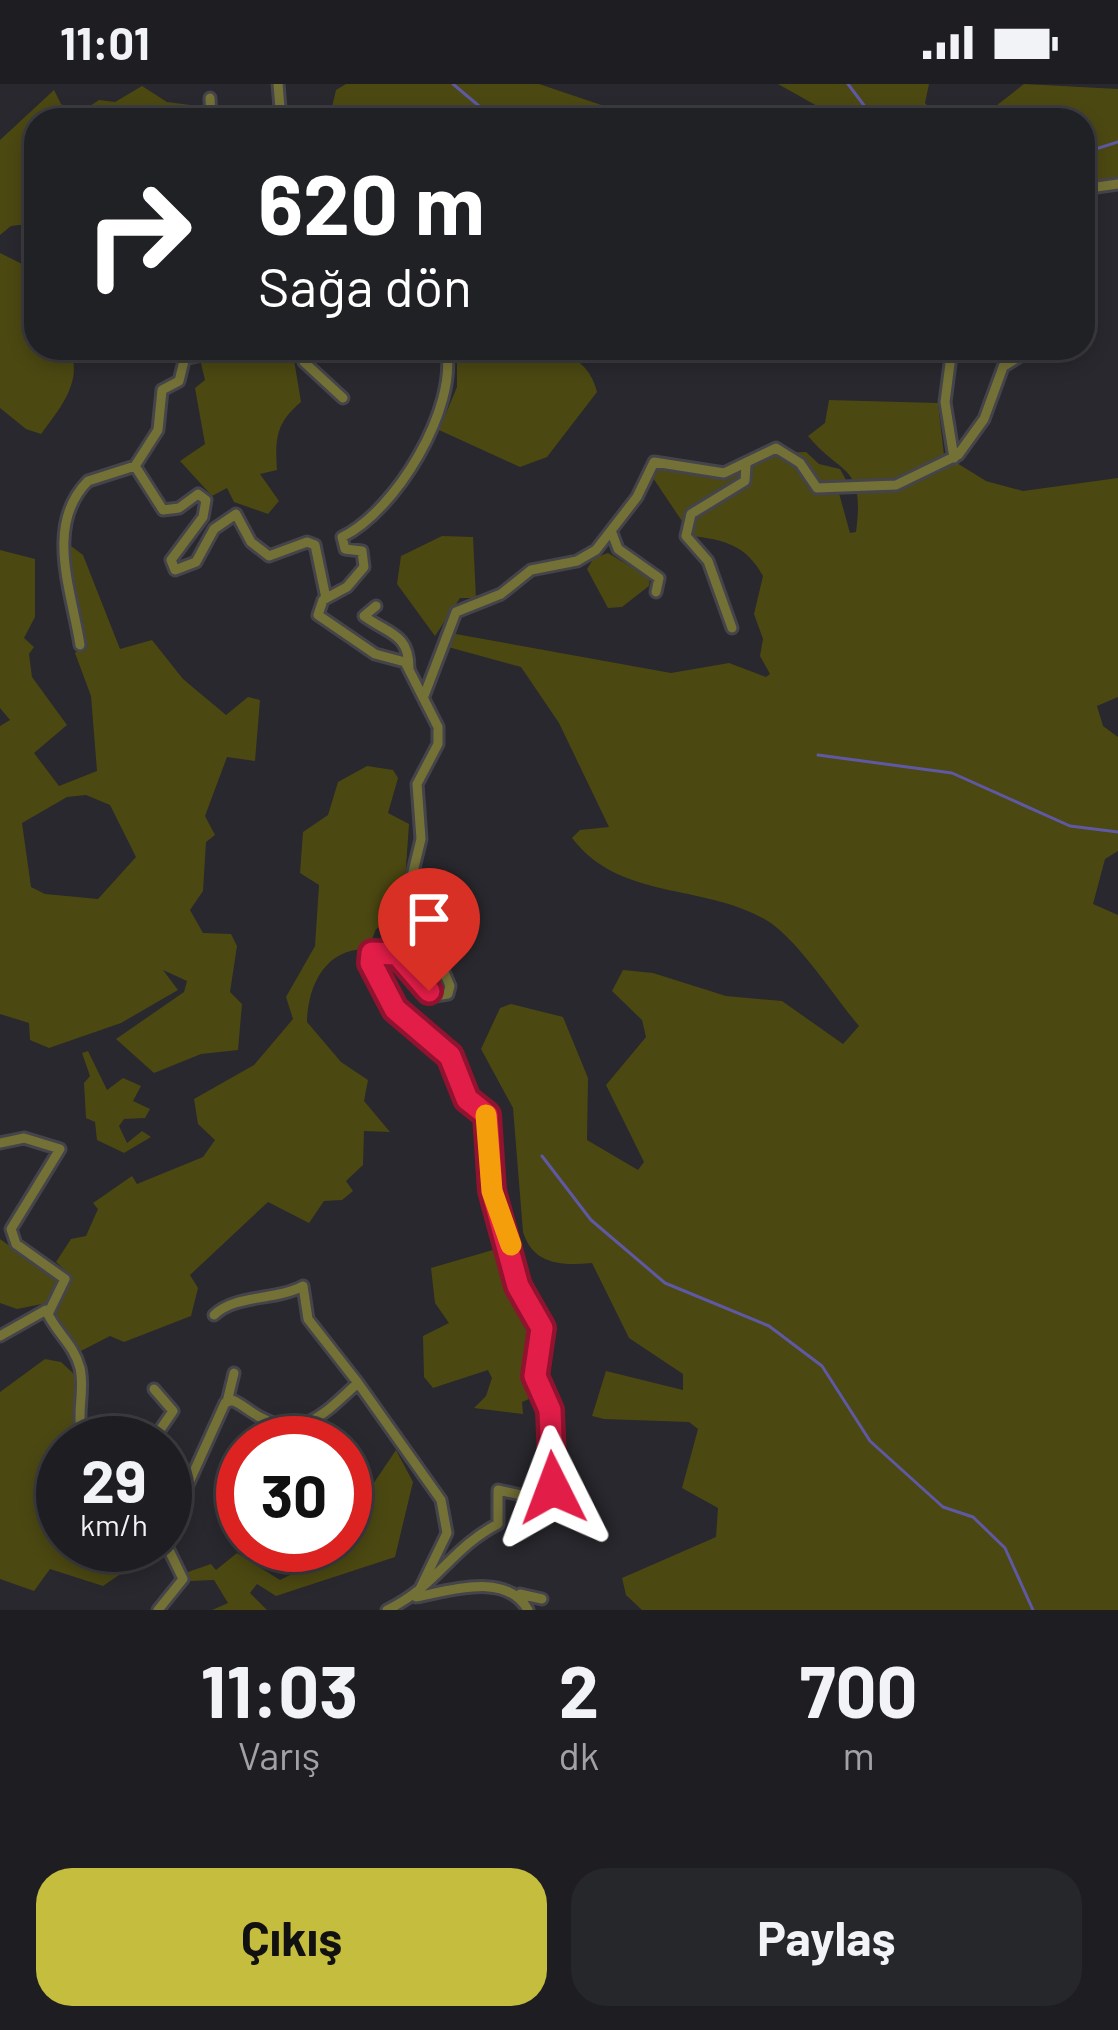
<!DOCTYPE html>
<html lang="tr">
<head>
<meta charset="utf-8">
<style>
	body { margin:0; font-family:Barlow,sans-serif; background:#26272a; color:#f1f3f6; height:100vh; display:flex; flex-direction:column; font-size:45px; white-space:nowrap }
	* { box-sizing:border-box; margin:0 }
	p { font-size:39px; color:#a1a2a5 }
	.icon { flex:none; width:66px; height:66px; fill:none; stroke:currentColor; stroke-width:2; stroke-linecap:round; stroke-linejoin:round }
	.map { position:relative; height:1526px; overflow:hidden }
	.side { display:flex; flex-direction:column; background:#1e1e22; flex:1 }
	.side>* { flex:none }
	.guide { position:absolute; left:24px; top:24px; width:1071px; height:252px; border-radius:36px; box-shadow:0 6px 18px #0003,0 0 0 3px #3c3c40; background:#202124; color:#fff; overflow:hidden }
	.speed { position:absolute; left:36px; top:1332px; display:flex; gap:24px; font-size:60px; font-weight:700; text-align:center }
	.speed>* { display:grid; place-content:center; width:156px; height:156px; border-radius:50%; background:#1e1e22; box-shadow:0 6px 18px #0003,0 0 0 3px #3c3c40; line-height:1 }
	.speed small { font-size:30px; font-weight:400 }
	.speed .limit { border:18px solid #d22; background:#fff; color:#111 }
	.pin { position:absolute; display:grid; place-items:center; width:102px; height:102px; color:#fff; margin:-123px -51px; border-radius:50% 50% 50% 0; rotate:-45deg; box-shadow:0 0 12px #0007 }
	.pin .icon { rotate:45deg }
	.me { position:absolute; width:132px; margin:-66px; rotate:357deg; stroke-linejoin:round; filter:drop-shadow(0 0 9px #0008) }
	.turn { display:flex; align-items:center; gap:42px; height:252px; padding:0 36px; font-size:54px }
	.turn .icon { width:156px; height:156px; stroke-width:2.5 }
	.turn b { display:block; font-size:84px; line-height:102px }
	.eta { display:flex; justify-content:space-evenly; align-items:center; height:204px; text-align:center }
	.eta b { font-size:72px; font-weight:700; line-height:84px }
	.primary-button { display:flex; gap:24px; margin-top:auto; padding:24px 36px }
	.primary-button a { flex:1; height:138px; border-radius:36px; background:#c4bd3e; color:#111; font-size:48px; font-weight:700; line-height:138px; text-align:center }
	.primary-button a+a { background:#26272a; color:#f1f3f6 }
	.status { display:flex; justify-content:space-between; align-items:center; height:84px; padding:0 60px; background:#1e1e22; direction:ltr }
	.status svg { height:33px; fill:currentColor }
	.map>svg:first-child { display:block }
</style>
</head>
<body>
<div class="status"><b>11:01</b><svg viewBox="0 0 49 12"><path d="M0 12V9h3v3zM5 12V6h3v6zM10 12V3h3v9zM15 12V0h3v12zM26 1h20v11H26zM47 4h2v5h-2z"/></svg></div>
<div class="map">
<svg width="1118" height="1526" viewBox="0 0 1118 1526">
	<rect width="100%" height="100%" fill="#28282e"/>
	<path fill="#4b4812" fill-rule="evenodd" d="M 346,0 L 539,0 L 646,36 L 329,36 L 336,6 Z
		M 778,0 L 929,0 L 925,19 L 941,36 L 842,36 Z
		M 1024,0 L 1118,5 L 1118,95 L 1083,98 L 1083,36 L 978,36 Z
		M 142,2 L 167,18 L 199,22 L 206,29 L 204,36 L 36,36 L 36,139 L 11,142 L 0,151 L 0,56 L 54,6 L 61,20 L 78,30 L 99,16 L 115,18 Z
		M 0,169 L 36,187 L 36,264 L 68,264 C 86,294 59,326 41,350 L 26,345 L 0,324 Z
		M 251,264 L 292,264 L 301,318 C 276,339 275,354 277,386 L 260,390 L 279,417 L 268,430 L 234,418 L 227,404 L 212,412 L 180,377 L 205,360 L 195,304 L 205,296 L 200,275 Z
		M 457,264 C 503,264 583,248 597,308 L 547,373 L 520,383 L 439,346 L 457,303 Z
		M 829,316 L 938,319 L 944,371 L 986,397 L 1023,407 L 1118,394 L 1118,613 L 1097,622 L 1103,642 L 1118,653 L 1118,767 L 1105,775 L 1093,820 L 1118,831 L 1118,1526 L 642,1526 L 626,1511 L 622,1494 L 716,1453 L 718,1424 L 682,1404 L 698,1345 L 689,1338 L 604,1335 L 592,1332 L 606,1287 L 683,1306 L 683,1290 L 629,1254 L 592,1179 C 560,1182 533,1180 523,1148 L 513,1024 L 481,965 L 500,924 L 511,920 L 563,933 L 588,994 L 587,1056 L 638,1086 L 644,1078 L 606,1001 L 646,953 L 642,936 L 612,907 L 623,886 L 653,889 L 726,912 L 782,917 L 843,960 L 859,942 C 836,915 796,853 766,836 C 703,799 620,817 572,754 L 580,746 L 609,743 L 559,639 L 521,583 L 448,563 L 450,549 L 671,589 L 729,579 L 766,593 L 770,590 L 760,572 L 763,555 L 754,530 L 763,492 C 746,461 725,456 692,452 L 651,391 L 654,384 L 724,395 L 774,369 L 806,368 L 819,380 L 840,385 L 846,396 L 837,402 L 850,449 L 856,448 C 865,379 842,393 808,352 L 825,339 Z
		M 442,452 L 473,453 L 476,514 L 460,514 L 435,552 L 397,500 L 401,472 Z
		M 67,459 L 83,471 L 120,565 L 152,556 L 183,595 L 226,631 L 248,613 L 260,616 L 255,677 L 227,673 L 205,732 L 215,751 L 206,758 L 203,807 L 190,826 L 203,849 L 231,850 L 237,862 L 230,908 L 242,920 L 238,966 L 201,970 L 154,989 L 116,955 L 184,908 L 187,897 L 163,886 L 178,906 L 121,939 L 49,964 L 30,956 L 29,939 L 0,930 L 0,642 L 10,636 L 0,624 L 0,466 L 35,475 L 35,533 L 24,554 L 34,563 L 29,570 L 32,593 L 67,641 L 34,669 L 59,702 L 97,687 L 91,612 L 75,569 L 82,562 L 76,506 L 63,467 ZM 86,711 L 110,721 L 136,773 L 98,815 L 45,810 L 31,803 L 22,739 L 67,713 Z
		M 608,469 L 650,494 L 649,502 L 622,523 L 608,524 L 587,485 L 594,474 Z
		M 367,682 L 393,686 L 398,694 L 388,729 L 409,740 L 404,811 L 394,819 L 394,835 L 376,845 L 368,865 C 326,864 308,900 307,938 L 341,978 L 368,996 L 364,1017 L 390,1048 L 364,1047 L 363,1081 L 346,1097 L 353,1107 L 342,1116 L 324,1117 L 309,1139 L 268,1118 L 190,1191 L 198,1204 L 191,1232 L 124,1258 L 110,1252 L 79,1268 L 52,1231 L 70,1201 L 69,1190 L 56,1178 L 71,1155 L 86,1152 L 98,1125 L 93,1119 L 132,1092 L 137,1100 L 203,1073 L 215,1056 L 198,1040 L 194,1015 L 254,981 L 293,935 L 286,913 L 315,862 L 319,801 L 300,789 L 303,748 L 328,731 L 338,698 Z
		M 88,967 L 107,1006 L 123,994 L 141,1002 L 133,1017 L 150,1025 L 145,1034 L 124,1035 L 119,1042 L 127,1059 L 142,1047 L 151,1053 L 124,1069 L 97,1056 L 95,1038 L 86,1034 L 84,999 L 90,992 L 82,969 Z
		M 0,1155 L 60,1198 L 47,1219 L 17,1225 L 0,1219 Z
		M 503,1163 L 511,1203 L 536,1250 L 527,1297 L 536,1312 L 522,1318 L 523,1330 L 474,1324 L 486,1312 L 492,1294 L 488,1286 L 433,1304 L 424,1293 L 423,1252 L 449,1239 L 435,1219 L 431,1184 Z
		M 45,1275 L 61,1278 L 76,1292 L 73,1337 L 84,1359 L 63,1359 L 63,1461 L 120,1461 L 109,1473 L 124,1472 L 135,1480 L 103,1502 L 50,1485 L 34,1507 L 0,1495 L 0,1308 Z
		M 396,1366 L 413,1398 L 395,1473 L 276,1512 L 257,1500 L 250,1509 L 267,1526 L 212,1526 L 228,1519 L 214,1496 L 190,1497 L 185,1489 L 211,1480 L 216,1486 L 237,1469 L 280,1496 L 340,1466 L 351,1445 L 345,1436 L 345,1416 L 365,1412 Z"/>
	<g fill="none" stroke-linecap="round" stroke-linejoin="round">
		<path stroke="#5f59a4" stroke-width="3" d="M 453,0 L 485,27 L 510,36
			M 848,0 L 875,36
			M 1083,69 L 1118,58
			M 818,671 L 952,689 L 1070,742 L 1118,748
			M 542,1072 L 591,1136 L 665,1199 L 769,1242 L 822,1282 L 870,1357 L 943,1423 L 973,1433 L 1005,1464 L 1033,1526"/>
		<defs>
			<path id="minor" d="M 278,0 L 281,36
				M 210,14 L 211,36
				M 1083,105 L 1118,100
				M 184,264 L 181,273 L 188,274 L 237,264
				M 299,264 L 304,278 L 343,314
				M 952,264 L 945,318 L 954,374
				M 1006,281 L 1033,264
				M 135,382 L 158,346 L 162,306 L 179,297 L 185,273
				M 612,449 L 618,465 L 659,494 L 656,508
				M 376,522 L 364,532 C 388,550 409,549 409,584
				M 732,544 L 708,477 L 686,452 L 691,430 L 745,397 L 746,381
				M 80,561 C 72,508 44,441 88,397 L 135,382 L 163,426 L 179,424 L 198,410 L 206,416 L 203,433 L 171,476 L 175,486 L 196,478 L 214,445 L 236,430 L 251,458 L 269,472 L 307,458 L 315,461 L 326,514
				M 424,612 L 456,528 L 501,510 L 531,486 L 577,477 L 596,466 L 637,413 L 654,378 L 724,389 L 776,364 L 800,379 L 817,404 L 896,401 L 958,371 L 984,335 L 1010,264
				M 0,1059 L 24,1054 L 60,1065 L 11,1145 L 16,1160 L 65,1195 L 48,1230
				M 214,1231 C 236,1210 275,1217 303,1202 L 308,1235 L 358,1299
				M 0,1252 L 46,1226 C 55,1248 74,1260 80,1284 C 86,1311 73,1333 86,1359
				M 227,1318 L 234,1289
				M 151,1359 L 173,1327 L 154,1305
				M 165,1421 L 187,1403 L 225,1319 L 232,1316 C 244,1321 253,1331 266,1336 C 307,1355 331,1322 358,1299 L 441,1416 L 447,1449 L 416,1513 C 453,1506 507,1488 528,1526
				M 520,1510 L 542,1515
				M 158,1526 L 183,1495 L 165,1458
				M 387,1526 C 437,1502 451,1464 498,1440 L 498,1406 L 544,1416 L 553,1404 L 553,1389 L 550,1326 L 535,1292 L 542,1244 L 518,1202 L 492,1107 L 487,1031 L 468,1015 L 450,972 L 395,925 L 370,874 L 376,867 L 397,870 L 435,912 L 448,910 L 450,902 L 424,841 L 412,792 L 421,755 L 417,700 L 438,660 L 438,643 L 405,578 L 375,570 L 318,531 L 323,516 L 347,503 L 364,483 L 362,467 L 345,465 L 342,453 C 395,428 459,323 446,264"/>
		</defs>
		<use href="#minor" stroke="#44444a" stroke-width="15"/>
		<use href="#minor" stroke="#747137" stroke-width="9"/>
	</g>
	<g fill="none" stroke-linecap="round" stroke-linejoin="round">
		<defs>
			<path id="route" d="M 429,907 L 397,870 L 372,869 L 371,879 L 395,925 L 450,972 L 467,1015 L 487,1031 L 492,1107 L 518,1202 L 542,1244 L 535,1292 L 550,1326 L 553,1404"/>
		</defs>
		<use href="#route" stroke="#92132f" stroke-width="30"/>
		<use href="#route" stroke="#e11d48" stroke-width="21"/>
		<path stroke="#f59e0b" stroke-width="21" d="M 486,1031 L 492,1107 L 511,1161"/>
	</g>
</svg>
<div class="speed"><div>29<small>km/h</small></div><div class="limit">30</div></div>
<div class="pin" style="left:429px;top:907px;background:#d93025"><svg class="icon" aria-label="arrive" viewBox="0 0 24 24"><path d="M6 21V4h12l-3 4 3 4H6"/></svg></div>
<svg class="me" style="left:553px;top:1404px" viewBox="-20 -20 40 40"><path d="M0-17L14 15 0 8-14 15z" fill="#e11d48" stroke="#fff" stroke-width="4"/></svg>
<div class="guide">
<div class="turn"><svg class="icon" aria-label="right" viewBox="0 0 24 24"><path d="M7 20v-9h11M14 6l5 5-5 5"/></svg><div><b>620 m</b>Sağa dön</div></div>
</div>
</div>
<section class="side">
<div class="eta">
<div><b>11:03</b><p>Varış</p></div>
<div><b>2</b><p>dk</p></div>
<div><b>700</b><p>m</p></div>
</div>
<div class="primary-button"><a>Çıkış</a><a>Paylaş</a></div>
</section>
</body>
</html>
